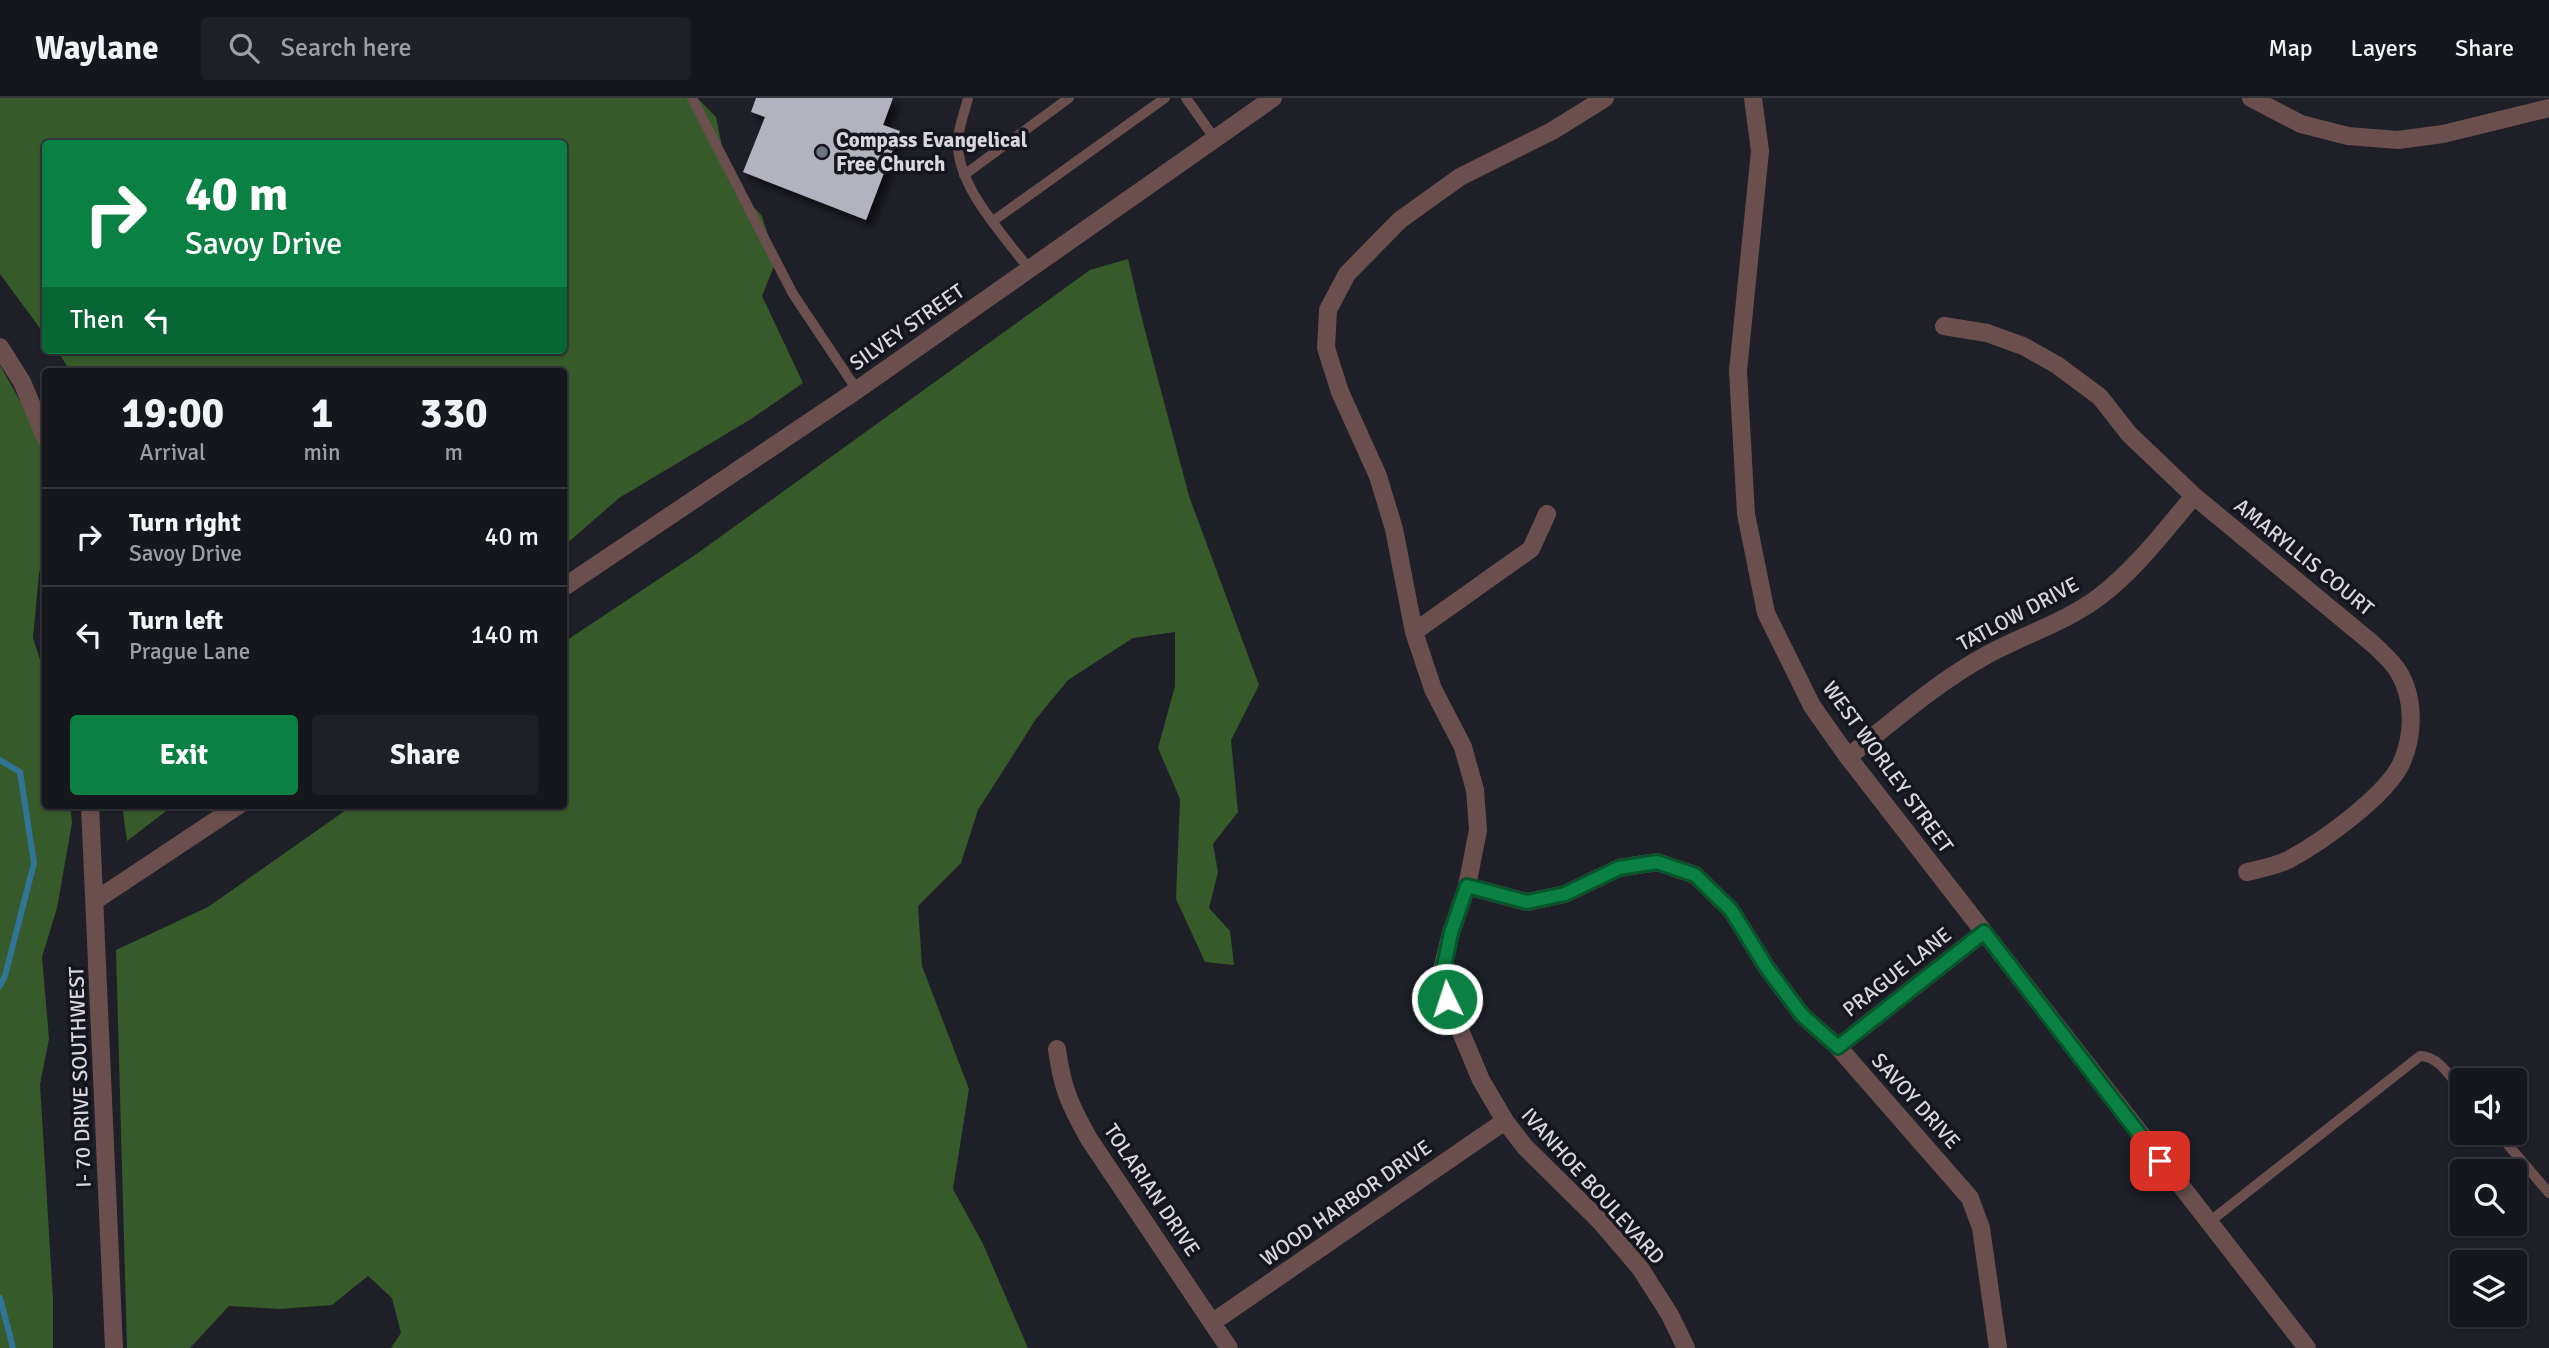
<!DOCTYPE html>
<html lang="en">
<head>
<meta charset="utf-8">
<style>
	body { margin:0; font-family:Signika,sans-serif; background:#1f2026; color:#f1f3f6; height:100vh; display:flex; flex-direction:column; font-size:26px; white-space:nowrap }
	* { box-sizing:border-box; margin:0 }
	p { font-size:23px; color:#9e9fa4 }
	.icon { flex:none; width:38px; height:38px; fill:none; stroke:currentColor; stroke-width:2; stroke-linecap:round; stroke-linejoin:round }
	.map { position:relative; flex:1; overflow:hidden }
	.sheet { position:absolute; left:42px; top:270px; width:525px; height:441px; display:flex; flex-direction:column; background:#16171d; border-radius:7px; box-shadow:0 2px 5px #0004,0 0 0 2px #35363b }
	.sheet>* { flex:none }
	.banner { position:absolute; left:42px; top:42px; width:525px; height:214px; border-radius:7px; box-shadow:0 2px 5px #0004,0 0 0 2px #35363b; background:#0b8043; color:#fff; overflow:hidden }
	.controls { position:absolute; left:2450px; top:970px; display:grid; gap:14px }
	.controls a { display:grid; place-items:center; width:77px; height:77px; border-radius:7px; background:#16171d; box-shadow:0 2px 5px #0004,0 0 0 2px #35363b; font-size:35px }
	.pin { position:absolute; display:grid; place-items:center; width:60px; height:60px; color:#fff; margin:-30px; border-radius:14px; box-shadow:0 4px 10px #0006 }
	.me { position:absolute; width:77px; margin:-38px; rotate:356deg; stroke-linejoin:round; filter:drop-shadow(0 0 5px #0008) }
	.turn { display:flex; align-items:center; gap:24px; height:147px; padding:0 28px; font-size:32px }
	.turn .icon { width:91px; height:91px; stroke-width:2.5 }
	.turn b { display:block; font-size:49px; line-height:60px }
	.then { display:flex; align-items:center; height:66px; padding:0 28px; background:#0003; gap:14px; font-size:26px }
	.eta { display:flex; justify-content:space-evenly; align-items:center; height:119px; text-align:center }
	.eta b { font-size:42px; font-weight:800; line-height:49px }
	.primary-button { display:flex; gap:14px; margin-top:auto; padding:14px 28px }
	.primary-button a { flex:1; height:80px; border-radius:7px; background:#0b8043; color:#fff; font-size:28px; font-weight:800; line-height:80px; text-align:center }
	.primary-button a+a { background:#1f2026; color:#f1f3f6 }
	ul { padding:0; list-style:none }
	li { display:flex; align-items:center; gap:21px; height:98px; padding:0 28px; border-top:2px solid #35363b }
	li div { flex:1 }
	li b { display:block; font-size:26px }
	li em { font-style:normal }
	header { display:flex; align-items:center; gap:42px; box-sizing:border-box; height:98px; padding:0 35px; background:#16171d; border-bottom:2px solid #35363b }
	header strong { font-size:33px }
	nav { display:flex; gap:38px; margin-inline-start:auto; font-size:24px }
	.search { width:490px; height:63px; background:#1f2026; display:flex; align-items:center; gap:18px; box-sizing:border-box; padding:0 24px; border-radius:7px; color:#9e9fa4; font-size:26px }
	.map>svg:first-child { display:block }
</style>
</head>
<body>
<header>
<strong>Waylane</strong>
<div class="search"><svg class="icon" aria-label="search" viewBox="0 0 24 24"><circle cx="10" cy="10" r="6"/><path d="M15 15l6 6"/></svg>Search here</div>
<nav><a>Map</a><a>Layers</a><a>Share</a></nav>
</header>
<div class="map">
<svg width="2549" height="1250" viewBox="0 0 2549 1250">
	<defs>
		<filter id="shadow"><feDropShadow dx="6" dy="6" stdDeviation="3.5" flood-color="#0009"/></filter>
	</defs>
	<rect width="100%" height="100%" fill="#1e1f27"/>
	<path fill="#375a2a" d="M 0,0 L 697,0 L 716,19 L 729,83 L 762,118 L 776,163 L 762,198 L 803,285 L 751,321 L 619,400 L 564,448 L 564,273 L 70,273 L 57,252 L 564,252 L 564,46 L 46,46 L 45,237 L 0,176 Z
		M 1128,161 L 1142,221 L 1189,398 L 1259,587 L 1231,642 L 1238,714 L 1213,746 L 1218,774 L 1209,810 L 1230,833 L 1234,867 L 1205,864 L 1176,801 L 1180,701 L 1158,650 L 1175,588 L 1175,534 L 1133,540 L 1068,582 L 1036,621 L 978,712 L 961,765 L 918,808 L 922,868 L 969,991 L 953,1091 L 983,1146 L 1028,1250 L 391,1250 L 401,1235 L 392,1200 L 368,1178 L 332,1207 L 280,1211 L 229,1208 L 190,1250 L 127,1250 L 116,852 L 208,809 L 353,707 L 564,707 L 564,544 L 695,457 L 1090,172 Z
		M 0,267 L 39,337 L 45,368 L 45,444 L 39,476 L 33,540 L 45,577 L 46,707 L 70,707 L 72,725 L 57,810 L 42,859 L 49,941 L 40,986 L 53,1201 L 53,1250 L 0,1250 Z
		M 122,707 L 174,707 L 127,743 Z"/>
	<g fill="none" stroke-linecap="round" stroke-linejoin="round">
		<path stroke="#327495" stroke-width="6" d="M 0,662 L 20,674 L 34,765 L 5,878 L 0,888
			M 0,1200 L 13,1250"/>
	</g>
	<path fill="#b2b3bf" filter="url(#shadow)" d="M 756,0 L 893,0 L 883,27 L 900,33 L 866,122 L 743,74 L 765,19 L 751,14 Z"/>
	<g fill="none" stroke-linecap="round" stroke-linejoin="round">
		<path stroke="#6b4f4f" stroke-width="10" d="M 692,0 L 793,196 L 857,292
			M 968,0 C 965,14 958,29 958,43 C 956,88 1003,136 1029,171
			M 1186,0 L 1215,41
			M 964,77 L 1069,0
			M 993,123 L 1165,0
			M 2497,1034 L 2549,1095
			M 2208,1125 L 2420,958 C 2439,958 2451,980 2462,993"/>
		<path stroke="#6b4f4f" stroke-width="18" d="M 1605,0 L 1552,33 L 1460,79 L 1400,122 L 1347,176 L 1328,212 L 1326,250 L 1340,294 L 1378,378 L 1394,431 L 1414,534 L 1433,591 L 1463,649 L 1475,692 L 1478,732 L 1467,788 L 1451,835 L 1442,872 L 1447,901 L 1481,982 L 1505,1023 L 1525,1049 L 1598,1121 L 1640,1170 L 1670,1217 L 1686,1250
			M 2251,0 L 2301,26 L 2348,38 L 2398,42 L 2443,36 L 2549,10
			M 1944,228 L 1987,235 L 2023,248 L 2057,267 L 2100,299 L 2129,336 L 2194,398 L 2373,546 C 2381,554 2392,563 2398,573 C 2415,600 2414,638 2401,666 C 2385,699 2320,745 2288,762 C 2276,768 2260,771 2247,774
			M 1414,534 L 1531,451 L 1547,416
			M 1848,659 C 1892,624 1936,585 1985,558 C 2023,537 2064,525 2099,499 C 2136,471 2164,433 2194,398
			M 1467,788 L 1527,804 L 1565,796 L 1619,770 L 1657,764 L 1695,777 L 1731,812 L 1767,870 L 1802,917 L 1838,949 L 1970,1100 L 1981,1130 L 1998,1250
			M 1838,949 L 1984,834
			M 1057,951 C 1062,990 1070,1007 1089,1041 L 1229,1250
			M 1213,1224 L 1505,1023"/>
		<path stroke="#6b4f4f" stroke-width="18" d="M 1753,0 L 1760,53 L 1738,273 L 1746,416 L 1766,515 L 1812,608 L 1848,659 L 2307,1250
			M 0,249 L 22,284 L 46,341
			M 564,489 L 857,292 L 1273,0
			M 90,707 L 114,1250
			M 96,802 L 239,707"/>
	</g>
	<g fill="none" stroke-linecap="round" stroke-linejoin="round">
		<defs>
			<path id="route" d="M 1447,901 L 1443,873 L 1451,835 L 1467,788 L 1527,804 L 1565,796 L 1619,770 L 1657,764 L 1695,777 L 1731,812 L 1767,870 L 1802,917 L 1838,949 L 1984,834 L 2160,1063"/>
		</defs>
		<use href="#route" stroke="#07532c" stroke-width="18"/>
		<use href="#route" stroke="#0b8043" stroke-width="12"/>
	</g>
	<circle fill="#6b7280" stroke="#15151e" stroke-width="2.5" cx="822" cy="54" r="7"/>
	<g text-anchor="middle" stroke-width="7" stroke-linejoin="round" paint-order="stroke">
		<g font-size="21" font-weight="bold" fill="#d7d7dd" stroke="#15151e" text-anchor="start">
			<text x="836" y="49">Compass Evangelical<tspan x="836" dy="24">Free Church</tspan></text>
		</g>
		<g font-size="21" fill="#d7d7dd" stroke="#15151e">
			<text transform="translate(907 229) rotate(-35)" y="7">SILVEY STREET</text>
			<text transform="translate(2304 459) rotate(39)" y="7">AMARYLLIS COURT</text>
			<text transform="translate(2018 516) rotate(-28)" y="7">TATLOW DRIVE</text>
			<text transform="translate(1888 669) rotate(54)" y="7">WEST WORLEY STREET</text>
			<text transform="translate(1897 874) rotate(-38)" y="7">PRAGUE LANE</text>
			<text transform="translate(80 979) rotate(-92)" y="7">I- 70 DRIVE SOUTHWEST</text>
			<text transform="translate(1916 1003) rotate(48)" y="7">SAVOY DRIVE</text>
			<text transform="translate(1593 1088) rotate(48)" y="7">IVANHOE BOULEVARD</text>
			<text transform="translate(1152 1092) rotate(56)" y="7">TOLARIAN DRIVE</text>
			<text transform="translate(1346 1105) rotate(-35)" y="7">WOOD HARBOR DRIVE</text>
		</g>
	</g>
</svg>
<div class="controls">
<a><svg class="icon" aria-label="sound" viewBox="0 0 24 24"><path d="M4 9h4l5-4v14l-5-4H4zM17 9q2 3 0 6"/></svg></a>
<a><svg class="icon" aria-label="search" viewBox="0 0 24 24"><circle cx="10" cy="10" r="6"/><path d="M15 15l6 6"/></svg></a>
<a><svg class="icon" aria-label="layers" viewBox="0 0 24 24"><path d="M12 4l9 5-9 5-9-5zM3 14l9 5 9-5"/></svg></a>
</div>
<div class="pin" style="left:2160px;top:1063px;background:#d93025"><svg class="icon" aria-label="arrive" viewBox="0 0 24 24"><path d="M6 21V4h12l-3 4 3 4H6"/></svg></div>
<svg class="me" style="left:1447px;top:901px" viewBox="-20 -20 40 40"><circle r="17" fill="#0b8043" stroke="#fff" stroke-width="3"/><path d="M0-11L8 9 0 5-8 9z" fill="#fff"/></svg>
<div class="banner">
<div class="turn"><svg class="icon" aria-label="right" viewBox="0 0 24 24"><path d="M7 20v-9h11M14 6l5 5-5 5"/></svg><div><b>40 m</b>Savoy Drive</div></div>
<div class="then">Then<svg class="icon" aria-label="left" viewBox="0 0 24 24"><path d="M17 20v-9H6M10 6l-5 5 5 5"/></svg></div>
</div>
<section class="sheet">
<div class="eta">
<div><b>19:00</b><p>Arrival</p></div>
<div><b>1</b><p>min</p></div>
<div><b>330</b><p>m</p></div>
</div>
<ul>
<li><svg class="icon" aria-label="right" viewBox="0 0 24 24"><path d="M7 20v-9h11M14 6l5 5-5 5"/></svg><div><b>Turn right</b><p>Savoy Drive</p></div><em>40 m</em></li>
<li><svg class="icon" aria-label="left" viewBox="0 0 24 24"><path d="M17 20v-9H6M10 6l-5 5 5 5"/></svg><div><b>Turn left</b><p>Prague Lane</p></div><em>140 m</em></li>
</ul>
<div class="primary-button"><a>Exit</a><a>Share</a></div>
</section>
</div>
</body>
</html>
